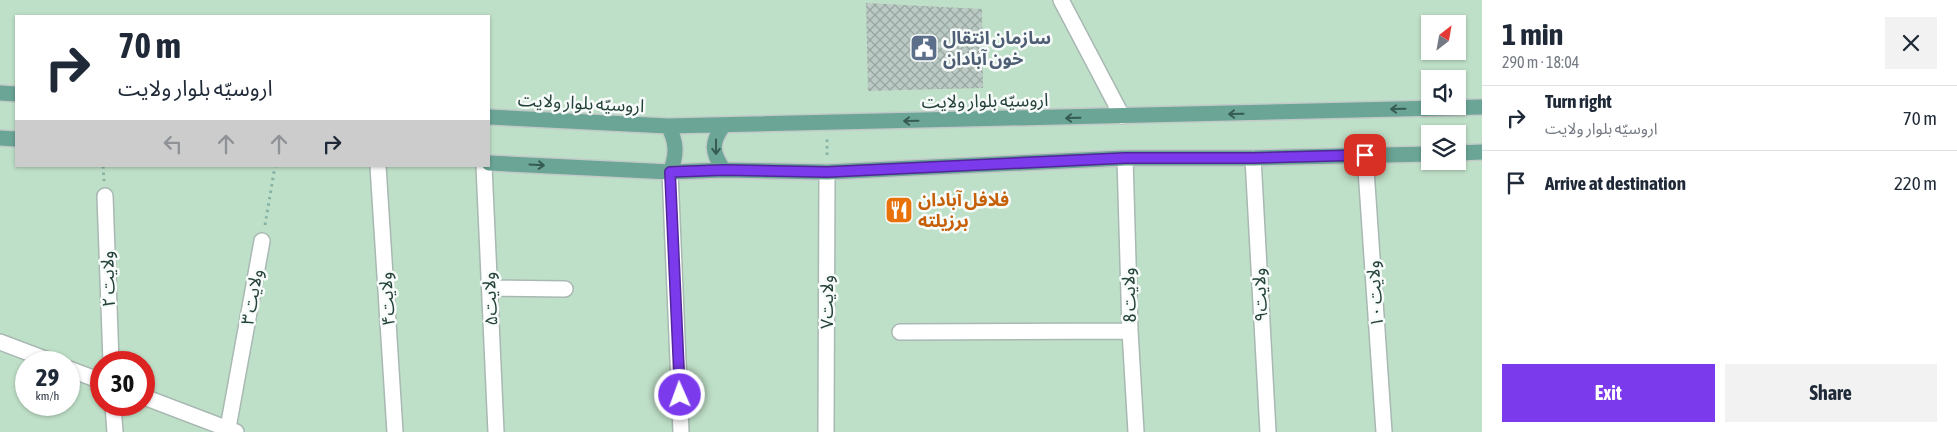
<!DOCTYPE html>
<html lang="en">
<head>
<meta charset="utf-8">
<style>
	body { margin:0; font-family:"Asap Condensed","Noto Sans Arabic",sans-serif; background:#f2f2f3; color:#1f2937; height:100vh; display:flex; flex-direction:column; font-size:19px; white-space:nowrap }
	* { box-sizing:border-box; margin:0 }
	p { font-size:16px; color:#747a83 }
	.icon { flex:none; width:28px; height:28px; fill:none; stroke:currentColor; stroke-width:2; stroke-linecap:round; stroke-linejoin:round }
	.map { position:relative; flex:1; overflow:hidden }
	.panel { display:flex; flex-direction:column; background:#fff; width:475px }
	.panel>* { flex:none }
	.guide { position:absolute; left:15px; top:15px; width:475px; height:152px; border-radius:0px; box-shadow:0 1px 4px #0004; background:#fff; color:#1f2937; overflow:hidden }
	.needle { width:32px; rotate:31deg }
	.fabs { position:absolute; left:1421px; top:15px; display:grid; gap:10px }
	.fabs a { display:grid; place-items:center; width:45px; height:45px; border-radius:0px; background:#fff; box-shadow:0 1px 4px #0004; font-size:25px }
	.speed { position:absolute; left:15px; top:351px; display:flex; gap:10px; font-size:25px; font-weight:700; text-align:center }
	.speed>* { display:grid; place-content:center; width:65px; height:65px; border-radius:50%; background:#fff; box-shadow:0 1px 4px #0004; line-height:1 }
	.speed small { font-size:12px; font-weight:400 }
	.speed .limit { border:8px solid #d22; background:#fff; color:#111 }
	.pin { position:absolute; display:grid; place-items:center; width:42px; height:42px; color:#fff; margin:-21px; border-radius:10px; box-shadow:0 2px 8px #0006 }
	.me { position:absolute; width:55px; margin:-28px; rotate:358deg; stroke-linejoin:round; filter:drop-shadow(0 0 4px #0008) }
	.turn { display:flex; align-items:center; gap:18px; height:105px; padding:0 20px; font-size:22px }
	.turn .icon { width:65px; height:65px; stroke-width:2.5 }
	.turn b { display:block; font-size:35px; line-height:42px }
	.lanes { display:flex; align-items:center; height:48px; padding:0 20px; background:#0003; justify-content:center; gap:25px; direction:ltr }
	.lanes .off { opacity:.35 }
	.round { display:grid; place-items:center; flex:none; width:52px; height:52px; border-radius:0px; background:#f2f2f3 }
	.head { display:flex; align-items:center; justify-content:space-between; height:85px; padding:0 20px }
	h1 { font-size:30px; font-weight:700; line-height:38px }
	.primary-button { display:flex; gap:10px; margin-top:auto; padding:10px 20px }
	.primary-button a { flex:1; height:58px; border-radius:0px; background:#7c3aed; color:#fff; font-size:20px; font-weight:700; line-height:58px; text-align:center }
	.primary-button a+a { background:#f2f2f3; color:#1f2937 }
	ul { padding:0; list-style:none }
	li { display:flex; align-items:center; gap:15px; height:65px; padding:0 20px; border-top:1px solid #e0e1e3 }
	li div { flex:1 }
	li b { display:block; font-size:19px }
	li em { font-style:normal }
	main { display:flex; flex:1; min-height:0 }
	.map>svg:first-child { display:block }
</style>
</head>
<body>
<main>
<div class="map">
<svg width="1482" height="432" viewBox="0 0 1482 432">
	<defs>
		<pattern id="building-cross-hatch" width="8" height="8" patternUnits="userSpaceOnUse" patternTransform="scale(1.25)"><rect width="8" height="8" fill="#bbcac4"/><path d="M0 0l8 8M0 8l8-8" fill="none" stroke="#98a6a0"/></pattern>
	</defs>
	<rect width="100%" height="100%" fill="#e6efeb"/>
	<path fill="#bfe0c8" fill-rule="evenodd" d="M 0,0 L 1482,0 L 1482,432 L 0,432 ZM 16,16 L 489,16 L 489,166 L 16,166 ZM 1430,24 L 1458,24 L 1458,51 L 1430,51 ZM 1430,79 L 1458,79 L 1458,106 L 1430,106 ZM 1430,134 L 1458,134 L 1458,161 L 1430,161 ZM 26,362 L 69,362 L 69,405 L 26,405 ZM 101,362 L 144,362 L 144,405 L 101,405 Z"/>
	<path fill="url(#building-cross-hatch)" d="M 866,3 L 982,9 L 983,88 L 868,91 Z"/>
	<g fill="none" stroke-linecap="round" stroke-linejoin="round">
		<defs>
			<path id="minor" d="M 1061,0 L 1122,116
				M 1365,155 L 1384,432
				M 1125,158 L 1130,331 L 1136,432
				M 1253,158 L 1268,432
				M 378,166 L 395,432
				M 484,166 L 496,432
				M 670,172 L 681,432
				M 105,196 L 111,362
				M 490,288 L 565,289
				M 900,332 L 1130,331
				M 0,342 L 53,362
				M 69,369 L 101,381
				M 144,397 L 236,432
				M 113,405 L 115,432
				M 228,428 L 262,241
				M 826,432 L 827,172"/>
			<path id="major" d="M 0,93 L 16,94
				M 489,117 L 668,126 L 1482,107
				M 724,125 C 711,142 711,152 724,170
				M 668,126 C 677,142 677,155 670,172
				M 0,138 L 16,139
				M 1458,153 L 1482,152
				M 489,163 L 670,172 L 724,170 L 827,172 L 1125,158 L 1253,158 L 1430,154"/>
		</defs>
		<use href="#minor" stroke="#a8b8b2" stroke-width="18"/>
		<use href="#major" stroke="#c2cac8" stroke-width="18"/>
		<path stroke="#86b3a5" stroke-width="3" stroke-dasharray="2.5 4" stroke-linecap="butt" d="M 827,155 L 827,138
			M 103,166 L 104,181
			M 265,225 L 275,166"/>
		<use href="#minor" stroke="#fff" stroke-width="15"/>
		<use href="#major" stroke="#6aa596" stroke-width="15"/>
	</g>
	<defs><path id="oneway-shaft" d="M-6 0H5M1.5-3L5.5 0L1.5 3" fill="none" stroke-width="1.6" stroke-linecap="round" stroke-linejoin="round" transform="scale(1.25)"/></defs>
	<g stroke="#365b51">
		<use href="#oneway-shaft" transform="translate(1398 109) rotate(179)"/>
		<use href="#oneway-shaft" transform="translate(1236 114) rotate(179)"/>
		<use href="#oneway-shaft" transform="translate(1073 118) rotate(179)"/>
		<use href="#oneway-shaft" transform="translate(911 121) rotate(179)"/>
		<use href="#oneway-shaft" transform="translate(716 147) rotate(90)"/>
		<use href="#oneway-shaft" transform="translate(537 165) rotate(3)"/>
	</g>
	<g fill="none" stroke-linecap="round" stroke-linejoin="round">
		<defs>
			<path id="route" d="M 680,395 L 670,172 L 724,170 L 827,172 L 1125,158 L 1253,158 L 1365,155"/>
		</defs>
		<use href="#route" stroke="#51269a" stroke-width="12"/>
		<use href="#route" stroke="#7c3aed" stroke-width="9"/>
	</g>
	<defs>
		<symbol id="civic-square" viewBox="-11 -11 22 22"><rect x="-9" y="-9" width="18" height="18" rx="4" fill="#5c6f8a" stroke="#f7fbf9"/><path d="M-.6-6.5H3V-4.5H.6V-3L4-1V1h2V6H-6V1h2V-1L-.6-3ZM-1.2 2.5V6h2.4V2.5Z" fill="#fff"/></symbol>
		<symbol id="restaurant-square" viewBox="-11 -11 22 22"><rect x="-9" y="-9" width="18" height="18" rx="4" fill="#e8710a" stroke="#f7fbf9"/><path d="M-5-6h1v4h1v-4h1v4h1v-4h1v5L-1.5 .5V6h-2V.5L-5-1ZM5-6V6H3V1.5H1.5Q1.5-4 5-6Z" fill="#fff"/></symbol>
	</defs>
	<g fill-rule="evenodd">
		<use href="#civic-square" x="908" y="32" width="32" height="32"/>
		<use href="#restaurant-square" x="883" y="194" width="32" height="32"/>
	</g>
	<g text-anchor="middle" stroke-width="5" stroke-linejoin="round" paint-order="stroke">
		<g font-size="18" font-weight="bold" fill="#4e5e75" stroke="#f7fbf9" text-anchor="start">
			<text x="943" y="44">سازمان انتقال<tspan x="943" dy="21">خون آبادان</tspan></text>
		</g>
		<g font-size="18" fill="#24423a" stroke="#f7fbf9">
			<text transform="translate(985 101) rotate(-1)" y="6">اروسیّه بلوار ولایت</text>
			<text transform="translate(581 103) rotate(3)" y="6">اروسیّه بلوار ولایت</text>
			<text transform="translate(108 279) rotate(-92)" y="6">ولایت ۲</text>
			<text transform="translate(1375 294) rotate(-94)" y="6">ولایت ۱۰</text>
			<text transform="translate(1129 295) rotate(-92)" y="6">ولایت 8</text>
			<text transform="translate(1260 295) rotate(-93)" y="6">ولایت۹</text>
			<text transform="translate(252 297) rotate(-80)" y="6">ولایت ۳</text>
			<text transform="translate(387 299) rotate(-94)" y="6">ولایت۴</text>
			<text transform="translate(490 299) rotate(-93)" y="6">ولایت۵</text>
			<text transform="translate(827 302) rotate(-90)" y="6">ولایت۷</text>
		</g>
		<g font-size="18" font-weight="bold" fill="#c56008" stroke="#f7fbf9" text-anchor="start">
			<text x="918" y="206">فلافل آبادان<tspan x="918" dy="21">برزیلته</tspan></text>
		</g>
	</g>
</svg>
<div class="fabs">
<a><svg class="needle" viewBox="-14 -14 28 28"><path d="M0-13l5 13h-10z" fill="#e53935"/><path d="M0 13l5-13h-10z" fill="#747a83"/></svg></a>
<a><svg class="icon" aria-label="sound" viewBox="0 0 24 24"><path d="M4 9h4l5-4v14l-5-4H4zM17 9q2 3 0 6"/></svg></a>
<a><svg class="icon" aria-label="layers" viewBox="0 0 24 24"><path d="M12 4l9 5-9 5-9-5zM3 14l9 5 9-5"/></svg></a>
</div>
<div class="speed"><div>29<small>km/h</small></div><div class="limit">30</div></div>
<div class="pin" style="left:1365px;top:155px;background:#d93025"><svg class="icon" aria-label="arrive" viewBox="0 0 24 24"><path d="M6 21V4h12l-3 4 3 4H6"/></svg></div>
<svg class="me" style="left:680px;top:395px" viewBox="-20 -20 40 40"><circle r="17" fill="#7c3aed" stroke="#fff" stroke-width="3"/><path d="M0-11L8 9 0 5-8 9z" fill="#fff"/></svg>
<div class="guide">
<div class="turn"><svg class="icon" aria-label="right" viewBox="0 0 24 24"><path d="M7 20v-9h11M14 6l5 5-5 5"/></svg><div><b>70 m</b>اروسیّه بلوار ولایت</div></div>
<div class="lanes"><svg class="icon off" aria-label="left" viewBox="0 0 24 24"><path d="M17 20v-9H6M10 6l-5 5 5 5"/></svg><svg class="icon off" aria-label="ahead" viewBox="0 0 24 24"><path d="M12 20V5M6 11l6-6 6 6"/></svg><svg class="icon off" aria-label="ahead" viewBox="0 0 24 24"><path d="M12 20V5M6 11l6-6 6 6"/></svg><svg class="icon" aria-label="right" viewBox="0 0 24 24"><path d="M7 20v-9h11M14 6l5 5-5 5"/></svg></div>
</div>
</div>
<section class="panel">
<div class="head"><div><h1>1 min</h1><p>290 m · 18:04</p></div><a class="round"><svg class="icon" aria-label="close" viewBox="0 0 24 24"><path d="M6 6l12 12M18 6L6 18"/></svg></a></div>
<ul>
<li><svg class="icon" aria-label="right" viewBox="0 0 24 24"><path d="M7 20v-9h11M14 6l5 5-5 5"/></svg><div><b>Turn right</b><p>اروسیّه بلوار ولایت</p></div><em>70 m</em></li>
<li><svg class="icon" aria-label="arrive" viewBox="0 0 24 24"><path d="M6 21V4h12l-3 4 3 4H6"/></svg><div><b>Arrive at destination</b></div><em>220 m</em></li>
</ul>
<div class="primary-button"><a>Exit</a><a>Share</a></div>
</section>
</main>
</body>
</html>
